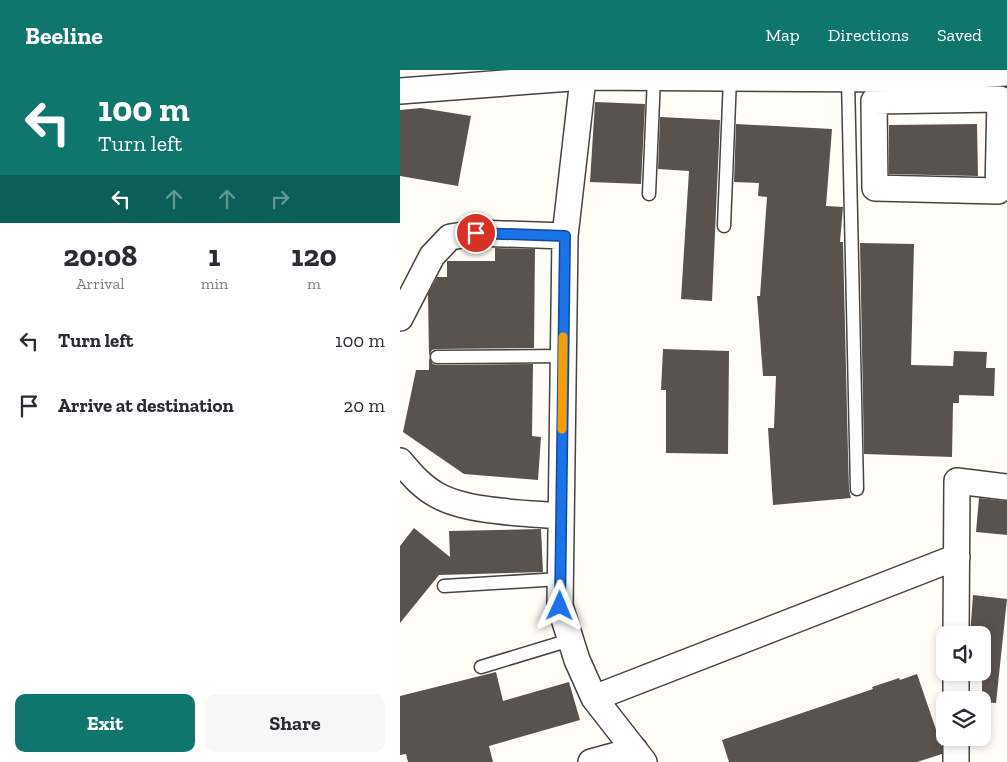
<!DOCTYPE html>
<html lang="en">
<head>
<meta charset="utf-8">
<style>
	body { margin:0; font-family:"Zilla Slab",serif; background:#f7f7f7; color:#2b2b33; height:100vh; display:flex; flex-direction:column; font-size:19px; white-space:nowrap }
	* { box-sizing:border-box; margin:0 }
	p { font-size:16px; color:#7c7c81 }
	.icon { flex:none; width:28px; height:28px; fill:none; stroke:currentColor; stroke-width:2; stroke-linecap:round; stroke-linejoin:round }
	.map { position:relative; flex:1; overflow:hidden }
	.drawer { display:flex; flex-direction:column; background:#fff; width:400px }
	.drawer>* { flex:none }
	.top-card { background:#0f766e; color:#fff; overflow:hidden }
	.tools { position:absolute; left:536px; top:556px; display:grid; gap:10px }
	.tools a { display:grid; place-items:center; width:55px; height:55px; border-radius:10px; background:#fff; box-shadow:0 2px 8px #0003; font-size:25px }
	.pin { position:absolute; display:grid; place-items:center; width:42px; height:42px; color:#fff; margin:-21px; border:2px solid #fff; border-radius:50%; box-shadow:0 1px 5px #0007 }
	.me { position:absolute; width:55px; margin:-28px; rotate:1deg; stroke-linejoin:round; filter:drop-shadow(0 0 4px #0008) }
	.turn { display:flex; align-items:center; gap:18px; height:105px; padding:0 15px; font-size:22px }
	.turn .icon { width:65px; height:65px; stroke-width:2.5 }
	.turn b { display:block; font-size:35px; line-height:42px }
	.lanes { display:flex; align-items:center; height:48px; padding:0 15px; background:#0003; justify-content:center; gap:25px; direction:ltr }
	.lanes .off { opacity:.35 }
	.eta { display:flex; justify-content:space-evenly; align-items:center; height:85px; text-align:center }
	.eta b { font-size:30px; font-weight:700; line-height:35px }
	.button { display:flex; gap:10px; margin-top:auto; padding:10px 15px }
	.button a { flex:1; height:58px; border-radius:10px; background:#0f766e; color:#fff; font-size:20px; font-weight:700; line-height:58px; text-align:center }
	.button a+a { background:#f7f7f7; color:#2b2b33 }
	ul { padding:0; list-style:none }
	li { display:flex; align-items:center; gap:15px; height:65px; padding:0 15px }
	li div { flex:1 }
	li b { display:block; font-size:19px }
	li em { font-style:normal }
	header { display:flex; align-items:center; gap:30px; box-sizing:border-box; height:70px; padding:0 25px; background:#0f766e; color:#fff }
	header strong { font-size:24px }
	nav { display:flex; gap:28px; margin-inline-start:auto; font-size:18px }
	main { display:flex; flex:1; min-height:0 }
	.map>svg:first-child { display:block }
</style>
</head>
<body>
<header>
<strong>Beeline</strong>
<nav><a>Map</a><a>Directions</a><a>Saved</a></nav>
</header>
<main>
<section class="drawer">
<div class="top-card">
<div class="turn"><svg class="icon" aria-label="left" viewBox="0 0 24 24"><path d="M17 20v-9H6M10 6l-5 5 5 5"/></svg><div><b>100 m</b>Turn left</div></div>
<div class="lanes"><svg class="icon" aria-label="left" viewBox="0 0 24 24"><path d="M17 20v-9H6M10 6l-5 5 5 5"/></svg><svg class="icon off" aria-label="ahead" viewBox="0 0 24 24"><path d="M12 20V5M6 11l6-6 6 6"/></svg><svg class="icon off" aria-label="ahead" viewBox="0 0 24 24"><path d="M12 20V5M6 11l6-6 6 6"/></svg><svg class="icon off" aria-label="right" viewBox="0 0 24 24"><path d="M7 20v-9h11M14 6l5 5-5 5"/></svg></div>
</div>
<div class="eta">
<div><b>20:08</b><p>Arrival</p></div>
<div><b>1</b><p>min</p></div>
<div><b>120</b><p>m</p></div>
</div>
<ul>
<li><svg class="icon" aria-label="left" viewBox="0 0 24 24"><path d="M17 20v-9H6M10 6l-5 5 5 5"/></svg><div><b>Turn left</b></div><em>100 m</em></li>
<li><svg class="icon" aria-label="arrive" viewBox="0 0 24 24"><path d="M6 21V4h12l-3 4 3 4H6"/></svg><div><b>Arrive at destination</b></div><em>20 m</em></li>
</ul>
<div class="button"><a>Exit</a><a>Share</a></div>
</section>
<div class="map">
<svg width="607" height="692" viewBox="0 0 607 692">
	<rect width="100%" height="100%" fill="#fffdf5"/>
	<path fill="#5a524d" d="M 195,32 L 245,34 L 241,114 L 190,112 Z
		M 21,38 L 71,46 L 58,116 L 0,106 L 0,40 Z
		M 260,47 L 320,50 L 312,231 L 281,229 L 289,101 L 258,99 Z
		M 336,54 L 432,59 L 426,136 L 443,137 L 440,172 L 443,172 L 448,384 L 449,419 L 451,428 L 373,435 L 368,358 L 374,358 L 376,306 L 363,306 L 357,226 L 360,226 L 367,127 L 358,126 L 359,113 L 334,112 Z
		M 577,54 L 578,106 L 489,104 L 489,55 Z
		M 460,173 L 514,174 L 511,295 L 553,296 L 554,281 L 587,282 L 586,298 L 595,298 L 594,326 L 559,325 L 559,333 L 553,333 L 552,387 L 464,384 Z
		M 95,178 L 135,179 L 134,278 L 37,279 L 32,280 L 29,286 L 28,224 L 37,207 L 47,207 L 47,191 L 95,191 Z
		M 263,279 L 329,281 L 328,384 L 266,383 L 266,320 L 261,320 Z
		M 29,288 L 33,294 L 37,295 L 133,294 L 132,366 L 141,367 L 138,410 L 64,404 L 3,362 L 16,300 L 29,300 Z
		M 579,428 L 607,431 L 607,465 L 576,462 Z
		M 14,458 L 50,487 L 49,461 L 141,459 L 143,502 L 39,505 L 0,553 L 0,476 Z
		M 573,525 L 607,529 L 596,633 L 582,632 L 582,565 L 570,565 Z
		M 96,602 L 103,631 L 169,612 L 180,650 L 89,676 L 93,692 L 8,692 L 6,684 L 0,685 L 0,626 Z
		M 517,604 L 542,677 L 542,684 L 517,692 L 329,692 L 322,670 L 473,619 L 472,617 L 499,608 L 500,610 Z"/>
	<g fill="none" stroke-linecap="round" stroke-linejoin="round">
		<defs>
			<path id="service" d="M 448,9 L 457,419
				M 249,124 L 254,7
				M 324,156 L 330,8
				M 37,287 L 163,286
				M 44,516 L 160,509
				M 81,597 L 170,570"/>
			<path id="minor" d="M 184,0 L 165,166 L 160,536 L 177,590 L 194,628 L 244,692
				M 0,21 L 184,7 L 495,9 L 607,3
				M 600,29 L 598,121 L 475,118 L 474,31 Z
				M 0,248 L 32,186 L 50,167 L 76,163 L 165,166
				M 0,391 C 11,404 22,417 37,425 C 66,442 125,443 160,446
				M 556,565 L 557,411 L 607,417
				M 194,628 L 557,487
				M 556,630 L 556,602
				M 191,692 L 235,680
				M 556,692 L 556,668"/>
		</defs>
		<use href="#service" stroke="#444" stroke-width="15"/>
		<use href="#minor" stroke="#444" stroke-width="28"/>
		<use href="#service" stroke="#fff" stroke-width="12"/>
		<use href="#minor" stroke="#fff" stroke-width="25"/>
	</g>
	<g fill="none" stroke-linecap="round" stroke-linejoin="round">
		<defs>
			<path id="route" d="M 76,163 L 165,166 L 160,536"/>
		</defs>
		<use href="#route" stroke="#114b97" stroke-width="12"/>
		<use href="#route" stroke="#1a73e8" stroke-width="9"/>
		<path stroke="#f59e0b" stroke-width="9" d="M 162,359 L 163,267"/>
	</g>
</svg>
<div class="tools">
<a><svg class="icon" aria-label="sound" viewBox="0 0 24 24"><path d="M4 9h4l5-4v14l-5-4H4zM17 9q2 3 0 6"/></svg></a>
<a><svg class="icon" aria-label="layers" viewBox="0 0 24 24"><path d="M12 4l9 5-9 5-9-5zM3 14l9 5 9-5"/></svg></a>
</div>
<div class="pin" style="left:76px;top:163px;background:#d93025"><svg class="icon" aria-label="arrive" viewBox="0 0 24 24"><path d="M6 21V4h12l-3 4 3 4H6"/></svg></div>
<svg class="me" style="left:160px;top:536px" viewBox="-20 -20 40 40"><path d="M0-17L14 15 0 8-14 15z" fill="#1a73e8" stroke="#fff" stroke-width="4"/></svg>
</div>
</main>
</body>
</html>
